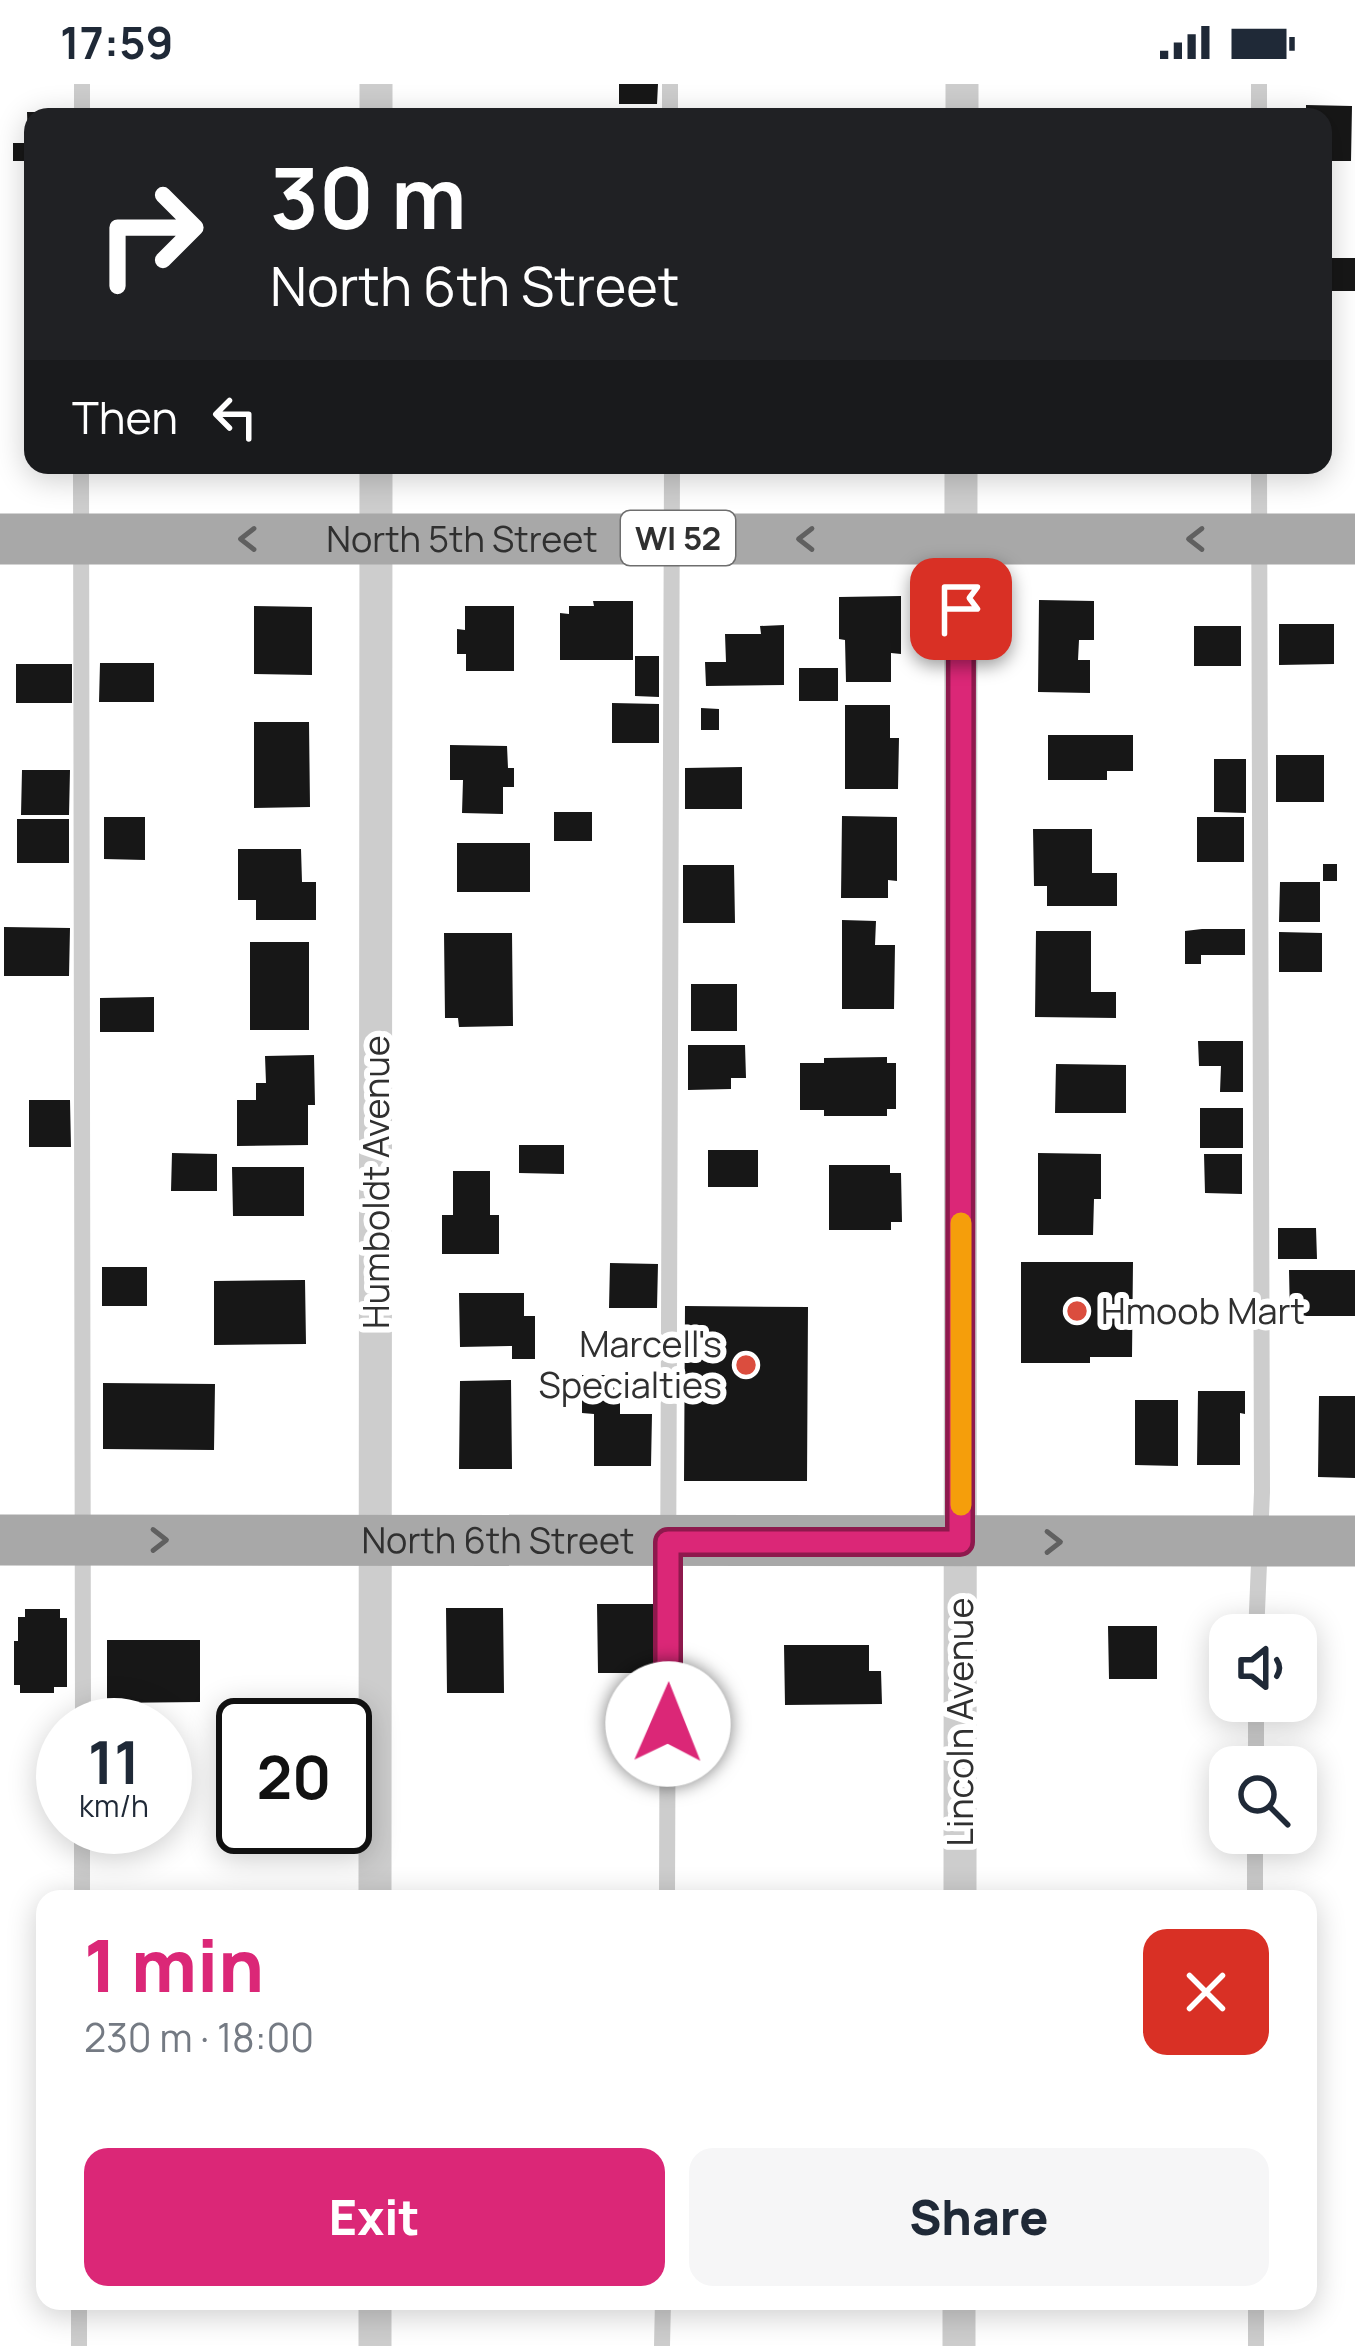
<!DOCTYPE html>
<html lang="en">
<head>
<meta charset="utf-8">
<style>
	body { margin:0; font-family:Manrope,sans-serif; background:#f6f6f7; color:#1f2937; height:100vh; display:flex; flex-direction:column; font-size:45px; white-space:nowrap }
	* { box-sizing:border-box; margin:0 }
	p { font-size:39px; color:#747a83 }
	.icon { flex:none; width:66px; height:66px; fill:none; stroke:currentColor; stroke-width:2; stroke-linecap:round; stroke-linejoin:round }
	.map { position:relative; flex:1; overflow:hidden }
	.drawer { position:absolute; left:36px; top:1806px; width:1281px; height:420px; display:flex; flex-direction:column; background:#fff; border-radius:24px; box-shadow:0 6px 30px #0003 }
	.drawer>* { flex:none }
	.guide { position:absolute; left:24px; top:24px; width:1308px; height:366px; border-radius:24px; box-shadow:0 6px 30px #0003; background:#202124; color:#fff; overflow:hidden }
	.tools { position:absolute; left:1209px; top:1530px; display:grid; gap:24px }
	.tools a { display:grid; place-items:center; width:108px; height:108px; border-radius:24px; background:#fff; box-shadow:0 6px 30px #0003; font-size:60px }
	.speed { position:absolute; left:36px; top:1614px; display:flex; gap:24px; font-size:60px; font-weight:700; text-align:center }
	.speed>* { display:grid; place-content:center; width:156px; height:156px; border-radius:50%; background:#fff; box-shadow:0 6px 30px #0003; line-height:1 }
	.speed small { font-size:30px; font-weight:400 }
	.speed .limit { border:6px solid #111; border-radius:18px; background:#fff; color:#111 }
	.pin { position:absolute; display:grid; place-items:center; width:102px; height:102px; color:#fff; margin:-51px; border-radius:24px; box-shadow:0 6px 18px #0006 }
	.me { position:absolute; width:132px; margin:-66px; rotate:1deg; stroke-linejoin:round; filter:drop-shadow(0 0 9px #0008) }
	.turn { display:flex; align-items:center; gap:42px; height:252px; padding:0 48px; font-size:54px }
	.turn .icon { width:156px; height:156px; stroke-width:2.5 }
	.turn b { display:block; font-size:84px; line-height:102px }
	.then { display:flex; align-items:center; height:114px; padding:0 48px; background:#0003; gap:24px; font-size:45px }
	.round { display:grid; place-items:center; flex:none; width:126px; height:126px; border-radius:24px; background:#f6f6f7 }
	.overview { display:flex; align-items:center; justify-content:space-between; height:204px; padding:0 48px }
	h1 { font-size:72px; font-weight:800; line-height:90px; color:#db2777 }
	.action { display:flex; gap:24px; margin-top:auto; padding:24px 48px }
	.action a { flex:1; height:138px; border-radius:24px; background:#db2777; color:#fff; font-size:48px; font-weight:800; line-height:138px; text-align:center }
	.action a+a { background:#f6f6f7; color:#1f2937 }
	.status { display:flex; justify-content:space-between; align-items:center; height:84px; padding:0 60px; background:#fff; direction:ltr }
	.status svg { height:33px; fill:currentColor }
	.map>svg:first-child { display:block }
</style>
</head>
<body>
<div class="status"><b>17:59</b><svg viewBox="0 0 49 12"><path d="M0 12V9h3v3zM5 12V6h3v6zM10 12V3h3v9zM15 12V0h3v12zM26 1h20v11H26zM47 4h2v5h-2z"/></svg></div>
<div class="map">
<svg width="1355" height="2262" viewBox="0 0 1355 2262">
	<rect width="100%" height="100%" fill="#fff"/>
	<path fill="#171717" d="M 619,0 L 658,0 L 657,20 L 619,20 Z
		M 1306,21 L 1352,22 L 1351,77 L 1323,77 L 1323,33 L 1306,33 Z
		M 98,24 L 136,24 L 136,33 L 98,33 Z
		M 1202,27 L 1248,28 L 1248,33 L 1202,33 Z
		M 27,28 L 69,28 L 69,33 L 33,33 L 33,77 L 13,77 L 13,59 L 28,59 Z
		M 1332,174 L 1355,174 L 1355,207 L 1332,207 Z
		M 901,512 L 901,570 L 891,569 L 891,598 L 846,598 L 845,556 L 839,555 L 839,513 Z
		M 1039,516 L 1094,517 L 1094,556 L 1079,556 L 1078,576 L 1090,576 L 1090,609 L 1038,608 Z
		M 593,517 L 633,517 L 633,576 L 560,576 L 560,529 L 569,530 L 569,522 L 594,522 Z
		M 254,522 L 312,523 L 312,591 L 254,590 Z
		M 465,522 L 514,522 L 514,587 L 466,587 L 466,570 L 457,570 L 457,545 L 465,546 Z
		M 1279,540 L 1334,540 L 1334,580 L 1279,581 Z
		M 784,541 L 784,601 L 706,602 L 705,578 L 726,578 L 725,550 L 761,550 L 760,542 Z
		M 1194,542 L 1241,542 L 1241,582 L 1194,582 Z
		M 635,572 L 659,572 L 659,613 L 635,612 Z
		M 100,579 L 154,579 L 154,618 L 99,618 Z
		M 16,580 L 72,580 L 72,619 L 16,619 Z
		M 799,584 L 838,584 L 838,617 L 799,617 Z
		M 612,619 L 659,620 L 659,659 L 612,659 Z
		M 845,621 L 890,621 L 890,654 L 899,654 L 898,705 L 845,705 Z
		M 701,624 L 719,625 L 719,646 L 701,646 Z
		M 254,638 L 309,638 L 310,723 L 254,724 Z
		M 1048,651 L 1133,651 L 1133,687 L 1107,687 L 1107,696 L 1048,696 Z
		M 450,661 L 507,662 L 508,684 L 514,684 L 514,703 L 503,703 L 503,730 L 462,729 L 463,696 L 450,696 Z
		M 1276,671 L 1324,671 L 1324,718 L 1276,718 Z
		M 1214,675 L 1246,675 L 1246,729 L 1214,728 Z
		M 742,683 L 742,725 L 685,725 L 685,684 Z
		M 22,686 L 70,686 L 69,731 L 21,731 Z
		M 554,728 L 592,728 L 592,757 L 554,757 Z
		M 842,732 L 897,733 L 897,797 L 888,796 L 888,814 L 841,814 Z
		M 104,733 L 145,733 L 145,776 L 104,775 Z
		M 1197,733 L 1244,733 L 1244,778 L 1197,778 Z
		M 17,735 L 69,735 L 69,779 L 17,779 Z
		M 1033,745 L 1092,745 L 1092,789 L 1117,789 L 1117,822 L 1047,822 L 1047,802 L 1034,802 Z
		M 457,759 L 530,759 L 530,808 L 457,808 Z
		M 238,765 L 301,765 L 302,798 L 316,798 L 316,836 L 256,836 L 256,816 L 238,816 Z
		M 1323,780 L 1337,780 L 1337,797 L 1323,797 Z
		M 683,781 L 734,781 L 735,839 L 683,839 Z
		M 1280,798 L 1320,798 L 1320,838 L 1279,838 Z
		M 842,836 L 876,837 L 875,861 L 895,861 L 894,925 L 842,925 Z
		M 4,843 L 70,844 L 69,892 L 4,892 Z
		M 1202,845 L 1245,845 L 1245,871 L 1201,871 L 1201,880 L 1185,880 L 1185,847 Z
		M 1036,847 L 1091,847 L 1091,908 L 1116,908 L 1116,934 L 1035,933 Z
		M 1279,848 L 1322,849 L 1322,888 L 1279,888 Z
		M 444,849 L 512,849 L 513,942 L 459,943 L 458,934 L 445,934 Z
		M 250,858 L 309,858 L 309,946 L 250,946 Z
		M 691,900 L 737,900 L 737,947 L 691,947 Z
		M 154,913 L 154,948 L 100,948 L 100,914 Z
		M 1198,957 L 1243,957 L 1243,1008 L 1220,1008 L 1221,982 L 1199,982 Z
		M 688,961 L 745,961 L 746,994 L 731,994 L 731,1005 L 688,1006 Z
		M 314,971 L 315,1021 L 308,1021 L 308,1061 L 237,1062 L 237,1016 L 256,1016 L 256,999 L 266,999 L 265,972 Z
		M 887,973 L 887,979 L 896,979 L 896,1025 L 887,1025 L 887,1032 L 824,1032 L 824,1026 L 800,1026 L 800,979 L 824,979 L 824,974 Z
		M 1056,980 L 1126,981 L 1126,1029 L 1055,1029 Z
		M 29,1016 L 70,1016 L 71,1063 L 29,1063 Z
		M 1200,1024 L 1243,1024 L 1243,1064 L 1200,1064 Z
		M 519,1061 L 564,1061 L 564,1090 L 519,1089 Z
		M 708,1066 L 758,1066 L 758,1103 L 708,1103 Z
		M 172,1069 L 217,1070 L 217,1107 L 171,1107 Z
		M 1038,1069 L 1101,1070 L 1101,1115 L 1094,1115 L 1093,1151 L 1038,1151 Z
		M 1204,1070 L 1242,1070 L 1242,1110 L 1205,1109 Z
		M 829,1081 L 890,1081 L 890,1089 L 901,1089 L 902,1138 L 891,1138 L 891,1146 L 829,1146 Z
		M 232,1083 L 304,1083 L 304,1132 L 233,1132 Z
		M 453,1087 L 490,1087 L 490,1131 L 499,1131 L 499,1170 L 442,1170 L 442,1131 L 453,1131 Z
		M 1278,1144 L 1316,1144 L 1317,1175 L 1278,1175 Z
		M 1021,1178 L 1133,1178 L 1132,1273 L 1090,1273 L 1090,1279 L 1021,1279 Z
		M 610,1179 L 658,1180 L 657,1224 L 609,1224 Z
		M 102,1183 L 147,1183 L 147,1222 L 102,1222 Z
		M 1289,1186 L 1355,1186 L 1355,1232 L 1290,1232 Z
		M 305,1196 L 306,1260 L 214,1261 L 214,1197 Z
		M 459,1209 L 524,1209 L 524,1232 L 535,1232 L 535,1275 L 512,1275 L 512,1262 L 460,1263 Z
		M 685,1222 L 808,1223 L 807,1397 L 684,1397 Z
		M 582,1291 L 620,1291 L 620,1330 L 652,1330 L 651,1382 L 594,1382 L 594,1330 L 582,1329 Z
		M 511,1296 L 512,1385 L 459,1385 L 460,1297 Z
		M 103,1299 L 215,1300 L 214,1366 L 103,1365 Z
		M 1198,1307 L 1245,1307 L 1245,1330 L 1240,1329 L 1240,1381 L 1197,1381 Z
		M 1319,1312 L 1355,1312 L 1355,1394 L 1318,1393 Z
		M 1135,1316 L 1178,1316 L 1178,1382 L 1135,1381 Z
		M 597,1520 L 656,1520 L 657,1589 L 598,1589 Z
		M 446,1524 L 503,1524 L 504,1609 L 447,1609 Z
		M 25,1525 L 60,1525 L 60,1534 L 67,1534 L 67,1603 L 54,1603 L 54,1609 L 20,1609 L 20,1601 L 14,1601 L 14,1557 L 18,1557 L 18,1533 L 25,1533 Z
		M 1108,1542 L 1157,1542 L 1157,1595 L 1109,1595 Z
		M 107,1556 L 200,1556 L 200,1618 L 107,1619 Z
		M 784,1561 L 869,1561 L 869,1587 L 881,1587 L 882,1620 L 785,1621 Z"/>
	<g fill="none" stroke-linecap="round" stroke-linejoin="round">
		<path stroke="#cdcdcd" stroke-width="16" d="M 670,0 L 670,33
			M 1259,0 L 1259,33
			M 82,33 L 82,0
			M 81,381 L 83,1641
			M 1256,1551 L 1262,1408 L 1259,381
			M 1256,1683 L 1256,1617
			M 82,1815 L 82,1743
			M 667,1815 L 672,381
			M 1255,1815 L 1255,1749
			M 1256,2217 L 1256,2262
			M 79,2262 L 79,2217
			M 662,2262 L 663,2217"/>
		<path stroke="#cdcdcd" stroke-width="33" d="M 376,33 L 376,0
			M 962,33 L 962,0
			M 375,1815 L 376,381
			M 960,1815 L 961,381
			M 375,2262 L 375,2217
			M 959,2262 L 959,2217"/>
		<g stroke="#a8a8a8" stroke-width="51">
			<path id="s1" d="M 0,455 L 1355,455"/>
			<path id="s2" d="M 0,1456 L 1355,1457"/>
		</g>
	</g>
	<defs><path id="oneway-chevron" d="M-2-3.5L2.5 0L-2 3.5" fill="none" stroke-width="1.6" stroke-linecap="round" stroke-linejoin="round" transform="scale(3)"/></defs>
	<g stroke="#606060">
		<use href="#oneway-chevron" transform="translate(248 455) rotate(180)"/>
		<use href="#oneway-chevron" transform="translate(806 455) rotate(-180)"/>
		<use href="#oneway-chevron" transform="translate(1196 455) rotate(180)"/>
		<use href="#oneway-chevron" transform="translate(159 1456)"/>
		<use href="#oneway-chevron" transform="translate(1053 1458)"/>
	</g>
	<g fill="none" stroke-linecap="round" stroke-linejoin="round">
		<defs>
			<path id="route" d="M 668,1640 L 668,1458 L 960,1458 L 961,525"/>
		</defs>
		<use href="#route" stroke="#8e194d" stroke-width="30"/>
		<use href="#route" stroke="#db2777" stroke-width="21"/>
		<path stroke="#f59e0b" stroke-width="21" d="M 961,1421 L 961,1139"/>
	</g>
	<g fill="#db4d3e" stroke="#fff" stroke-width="4.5">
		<circle cx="1077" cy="1227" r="12"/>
		<circle cx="746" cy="1281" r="12"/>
	</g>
	<g text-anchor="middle" stroke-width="12" stroke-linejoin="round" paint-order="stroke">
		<rect fill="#fff" stroke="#6e6e6e" stroke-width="3" x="621" y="427" width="114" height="54" rx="9"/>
		<g font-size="33" font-weight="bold" fill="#303030">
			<text x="678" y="466">WI 52</text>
		</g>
		<g font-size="36" fill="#303030" stroke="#fff">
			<text dy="13" stroke="none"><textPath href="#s1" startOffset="462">North 5th Street</textPath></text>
			<text transform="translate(376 1098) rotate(-90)" y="13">Humboldt Avenue</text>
			<text dy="13" stroke="none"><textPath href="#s2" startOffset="498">North 6th Street</textPath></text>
			<text transform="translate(960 1638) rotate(-90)" y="13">Lincoln Avenue</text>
		</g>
		<g font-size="36" fill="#303030" stroke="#fff" text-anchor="start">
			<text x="1101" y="1240">Hmoob Mart</text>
			<text x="722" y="1273" text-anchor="end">Marcell's<tspan x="722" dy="41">Specialties</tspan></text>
		</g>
	</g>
</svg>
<div class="tools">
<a><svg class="icon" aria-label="sound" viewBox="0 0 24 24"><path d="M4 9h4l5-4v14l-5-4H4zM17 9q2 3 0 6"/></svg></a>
<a><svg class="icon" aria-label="search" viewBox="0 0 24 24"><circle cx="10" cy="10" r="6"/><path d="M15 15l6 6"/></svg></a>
</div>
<div class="speed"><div>11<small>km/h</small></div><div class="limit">20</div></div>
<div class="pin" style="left:961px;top:525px;background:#d93025"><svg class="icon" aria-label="arrive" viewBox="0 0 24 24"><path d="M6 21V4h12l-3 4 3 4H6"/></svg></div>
<svg class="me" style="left:668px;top:1640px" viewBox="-20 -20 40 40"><circle r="19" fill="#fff"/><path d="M0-13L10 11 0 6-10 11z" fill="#db2777"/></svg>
<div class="guide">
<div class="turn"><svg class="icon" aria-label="right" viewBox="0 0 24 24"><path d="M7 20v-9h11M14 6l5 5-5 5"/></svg><div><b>30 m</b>North 6th Street</div></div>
<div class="then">Then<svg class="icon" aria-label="left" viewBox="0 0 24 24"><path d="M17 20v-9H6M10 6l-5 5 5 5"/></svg></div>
</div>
<section class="drawer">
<div class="overview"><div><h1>1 min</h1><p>230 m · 18:00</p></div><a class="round" style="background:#d93025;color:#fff"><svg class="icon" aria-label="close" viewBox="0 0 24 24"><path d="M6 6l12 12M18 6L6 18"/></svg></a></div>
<div class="action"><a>Exit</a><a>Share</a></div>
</section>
</div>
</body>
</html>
